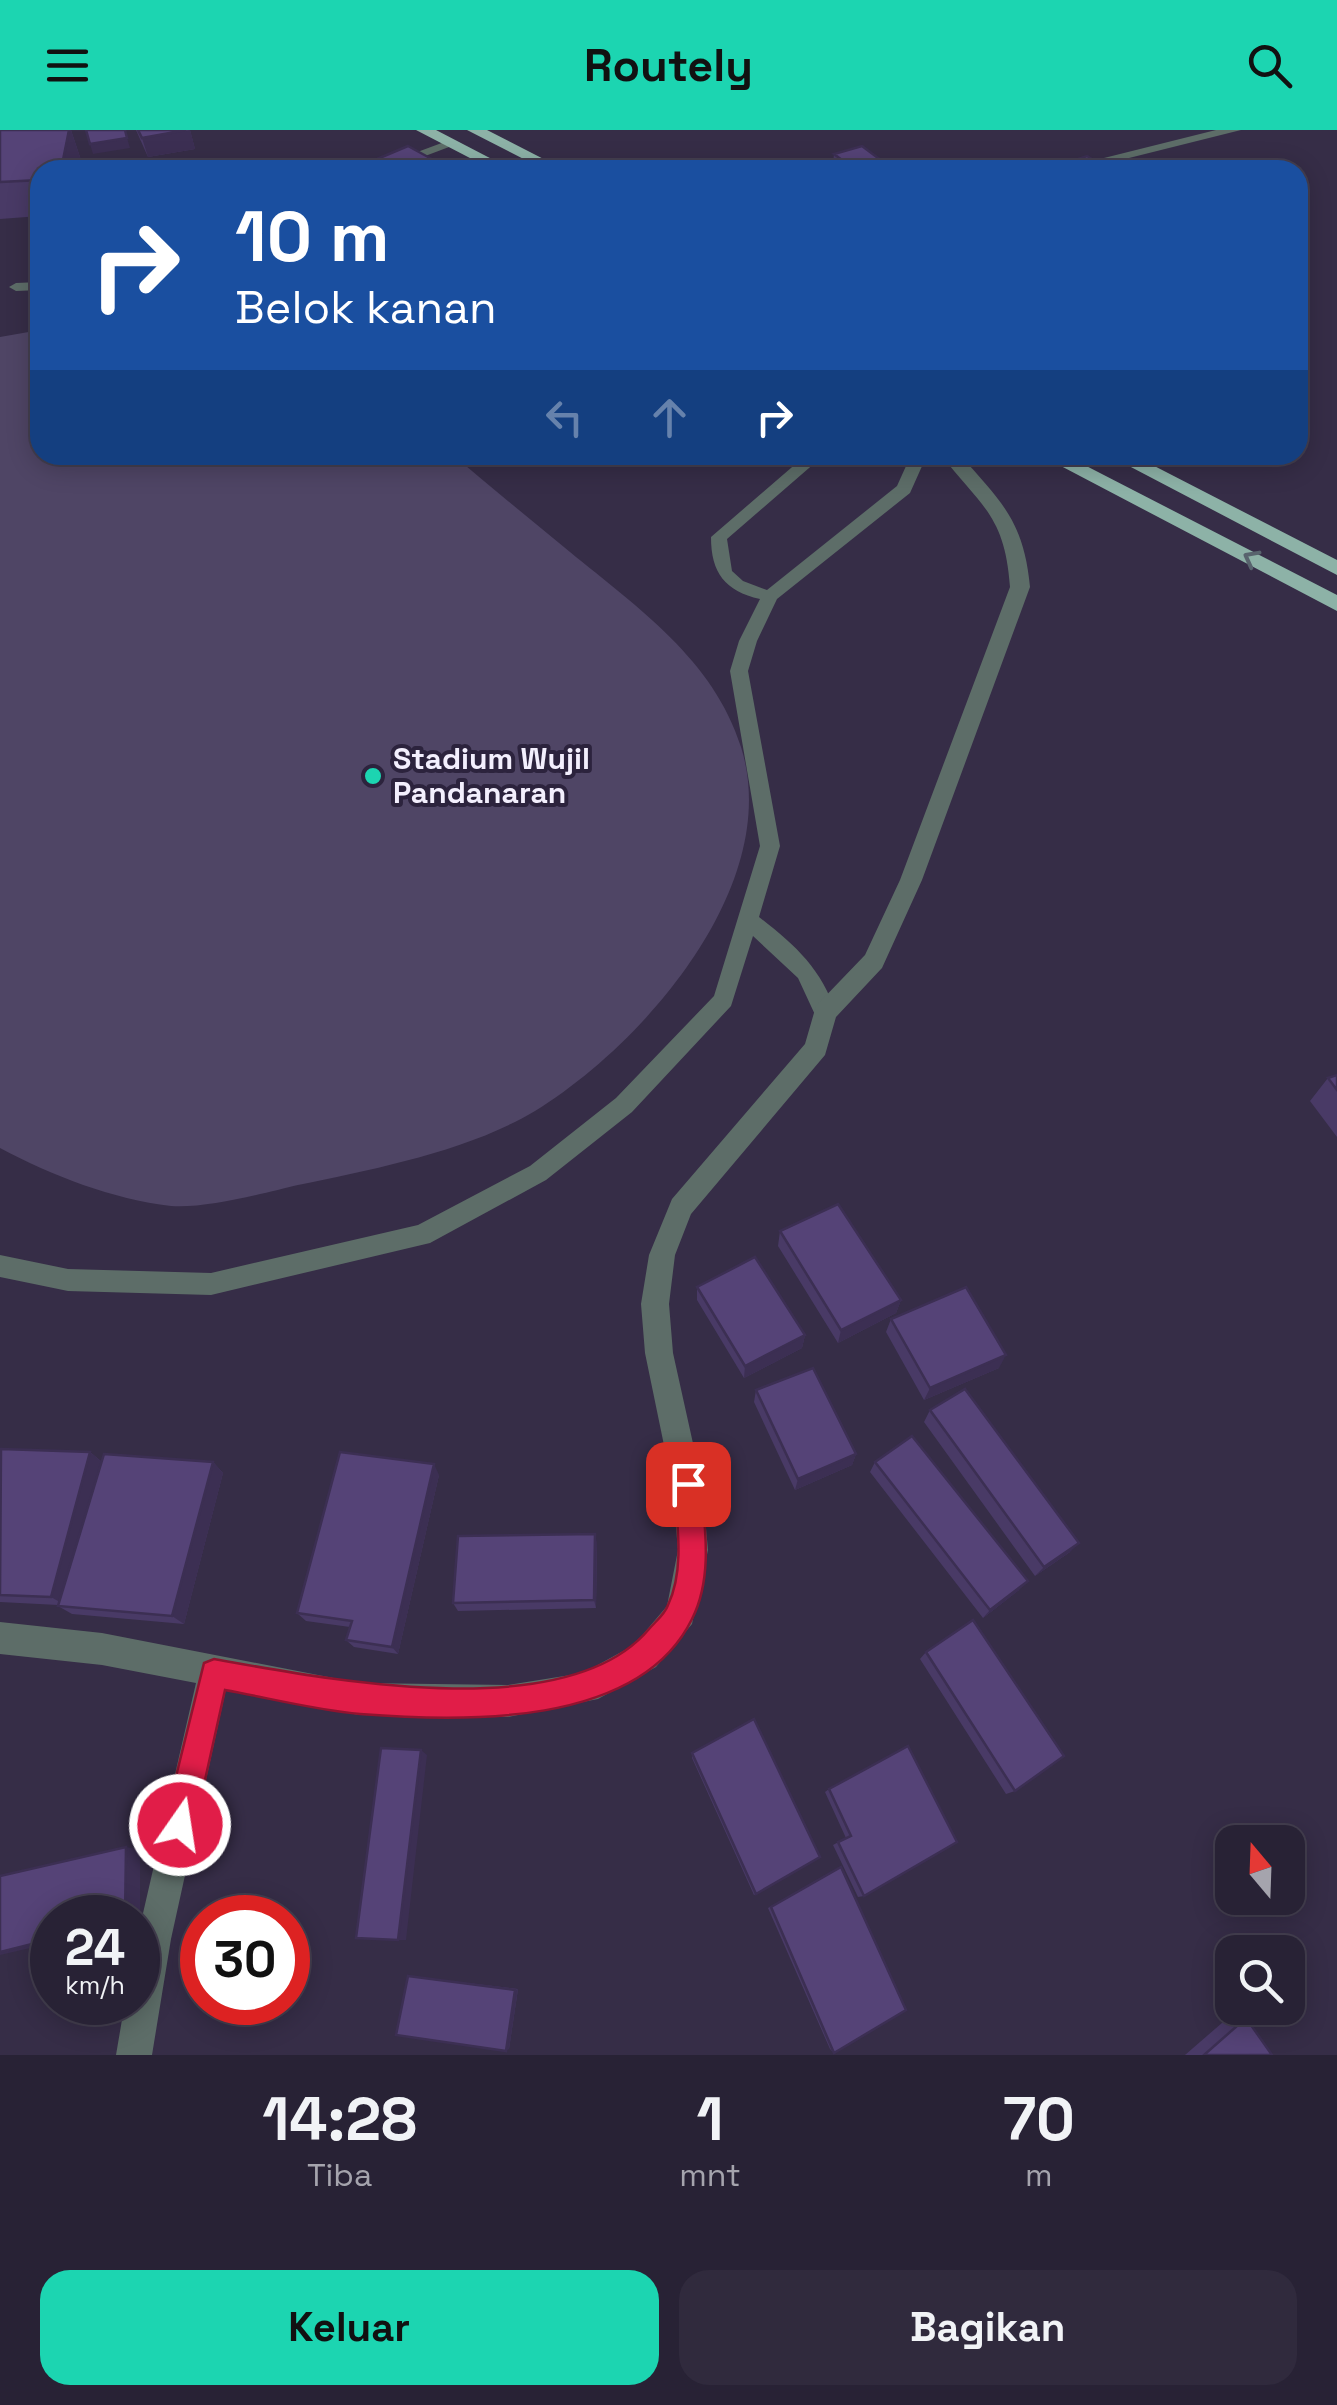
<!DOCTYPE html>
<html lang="id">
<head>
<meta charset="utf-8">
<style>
	body { margin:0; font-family:"Space Grotesk",sans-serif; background:#302a3d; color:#f1f3f6; height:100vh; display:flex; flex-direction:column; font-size:38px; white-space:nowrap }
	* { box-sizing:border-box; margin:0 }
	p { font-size:32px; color:#a5a4ad }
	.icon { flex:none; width:55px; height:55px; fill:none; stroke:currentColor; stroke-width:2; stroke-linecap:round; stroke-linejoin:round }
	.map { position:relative; height:1925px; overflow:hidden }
	.panel { display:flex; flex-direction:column; background:#282235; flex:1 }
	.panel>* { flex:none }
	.top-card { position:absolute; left:30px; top:30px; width:1278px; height:305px; border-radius:30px; box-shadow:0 5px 25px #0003,0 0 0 2px #443f50; background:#1a4fa0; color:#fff; overflow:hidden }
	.needle { width:65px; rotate:341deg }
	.tools { position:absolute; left:1215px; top:1695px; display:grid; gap:20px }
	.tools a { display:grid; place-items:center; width:90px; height:90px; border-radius:20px; background:#282235; box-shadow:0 5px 25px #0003,0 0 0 2px #443f50; font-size:50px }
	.speed { position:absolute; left:30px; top:1765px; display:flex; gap:20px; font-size:50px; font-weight:700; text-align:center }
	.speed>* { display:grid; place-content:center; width:130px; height:130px; border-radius:50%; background:#282235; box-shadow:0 5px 25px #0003,0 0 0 2px #443f50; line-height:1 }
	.speed small { font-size:25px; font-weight:400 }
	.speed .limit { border:15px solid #d22; background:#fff; color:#111 }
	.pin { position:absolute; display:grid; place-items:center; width:85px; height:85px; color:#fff; margin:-42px; border-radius:20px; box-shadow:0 5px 15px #0006 }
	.me { position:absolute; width:110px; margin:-55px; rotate:13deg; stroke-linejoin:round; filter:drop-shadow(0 0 8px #0008) }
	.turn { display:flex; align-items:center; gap:35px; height:210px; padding:0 40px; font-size:45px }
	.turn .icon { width:130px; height:130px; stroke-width:2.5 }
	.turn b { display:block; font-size:70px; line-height:85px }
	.lanes { display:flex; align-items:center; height:95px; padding:0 40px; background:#0003; justify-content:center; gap:50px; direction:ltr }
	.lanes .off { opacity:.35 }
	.eta { display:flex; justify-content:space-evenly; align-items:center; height:170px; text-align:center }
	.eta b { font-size:60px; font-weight:800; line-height:70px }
	.action { display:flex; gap:20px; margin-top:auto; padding:20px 40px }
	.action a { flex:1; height:115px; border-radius:30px; background:#1cd5b1; color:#111; font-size:40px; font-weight:800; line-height:115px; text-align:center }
	.action a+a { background:#302a3d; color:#f1f3f6 }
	header { display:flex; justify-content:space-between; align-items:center; height:130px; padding:0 40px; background:#1cd5b1; color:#111; font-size:45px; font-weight:800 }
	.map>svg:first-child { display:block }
</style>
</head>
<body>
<header><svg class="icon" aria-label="menu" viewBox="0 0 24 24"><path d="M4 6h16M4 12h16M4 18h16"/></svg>Routely<svg class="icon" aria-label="search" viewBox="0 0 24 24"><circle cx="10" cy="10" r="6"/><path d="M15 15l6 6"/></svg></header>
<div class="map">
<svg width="1337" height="1925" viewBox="0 0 1337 1925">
	<rect width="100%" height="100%" fill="#362d47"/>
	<path fill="#4f4565" d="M 40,200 L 40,325 L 453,325 C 492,358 531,390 570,422 C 637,477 714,530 741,617 C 784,754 644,914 535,981 C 468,1021 374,1039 298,1055 C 265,1063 203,1079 171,1076 C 112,1069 53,1046 0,1018 L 0,207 Z"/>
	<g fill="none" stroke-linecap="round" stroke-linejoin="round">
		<path fill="#5d6d68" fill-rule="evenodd" d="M 447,11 L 457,14 L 388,40 L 369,40 Z
			M 40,152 L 40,160 L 16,161 L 9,157 L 16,153 Z
			M 806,325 L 824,325 L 727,409 L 732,441 L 743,451 L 767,460 L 897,356 L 911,325 L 927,325 L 910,363 L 777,469 L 757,511 L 748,541 L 780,716 L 759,787 C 794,814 822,839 836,883 L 833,889 L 817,889 L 798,848 L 753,806 L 731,876 L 632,982 L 546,1050 L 430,1113 L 211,1165 L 68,1161 L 0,1147 L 0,1125 L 68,1139 L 211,1143 L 418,1095 L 530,1036 L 616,968 L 714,866 L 760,716 L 730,541 L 739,511 L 760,469 C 725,461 711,443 711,407 Z"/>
		<path fill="#5d6d68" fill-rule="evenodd" d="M 1216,0 L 1241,0 L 1081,40 L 1056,40 Z
			M 941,325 L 960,325 C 1002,372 1024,392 1030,457 L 922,750 L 882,838 L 836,887 L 825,925 L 691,1084 L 675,1125 L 669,1174 L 673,1223 L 702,1354 L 708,1420 L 692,1494 L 656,1537 L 598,1569 L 508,1587 L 359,1585 L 226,1559 L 171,1809 L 152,1925 L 116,1925 L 125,1872 L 138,1872 L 138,1805 L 196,1553 L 102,1535 L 0,1524 L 0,1492 L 102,1503 L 359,1553 L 508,1555 L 583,1543 L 634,1515 L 667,1476 L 678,1420 L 672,1354 L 645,1223 L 641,1174 L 649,1125 L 672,1069 L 805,914 L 816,876 L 865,825 L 900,750 L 1010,457 C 1005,386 982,377 941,325 Z"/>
		<path fill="#8db2a7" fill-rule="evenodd" d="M 416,0 L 436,0 L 513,40 L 493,40 Z
			M 467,0 L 487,0 L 565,40 L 545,40 Z
			M 1040,325 L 1065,325 L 1337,465 L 1337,481 Z
			M 1108,325 L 1133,325 L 1337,430 L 1337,445 Z"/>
	</g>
	<path fill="#493a66" d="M 0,0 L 71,0 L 81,30 L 79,40 L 40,40 L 40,86 L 0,89 Z
		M 136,0 L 190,0 L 195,19 L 148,27 Z
		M 834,24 L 885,40 L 841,40 L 833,34 Z
		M 1337,945 L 1337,1007 L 1310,971 L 1328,948 Z
		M 780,1101 L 901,1170 L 896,1183 L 838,1213 L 778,1116 Z
		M 697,1157 L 805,1205 L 802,1218 L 744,1248 L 697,1170 Z
		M 891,1189 L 999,1238 L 924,1270 L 886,1202 Z
		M 756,1260 L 856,1324 L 852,1335 L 795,1360 L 754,1272 Z
		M 930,1280 L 1070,1422 L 1035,1446 L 924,1292 Z
		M 0,1318 L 2,1319 L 90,1322 L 102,1332 L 213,1332 L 223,1343 L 184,1494 L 72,1484 L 58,1476 L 58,1475 L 0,1472 Z
		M 875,1332 L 1019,1460 L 983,1488 L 870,1342 Z
		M 439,1345 L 398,1524 L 354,1517 L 346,1510 L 350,1497 L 306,1491 L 297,1483 Z
		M 597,1413 L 596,1478 L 458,1481 L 453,1473 Z
		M 926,1522 L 1015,1661 L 1006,1664 L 920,1529 Z
		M 908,1616 L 864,1766 L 858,1767 L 833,1715 L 846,1708 L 825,1662 L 829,1659 Z
		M 692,1623 L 820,1727 L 754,1765 L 692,1628 Z
		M 837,1739 L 834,1923 L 830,1919 L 768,1778 Z
		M 408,1846 L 518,1859 L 509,1919 Z
		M 1230,1886 L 1246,1888 L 1272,1925 L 1185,1925 Z"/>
	<path fill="#3c2f53" d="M 69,0 L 71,0 L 81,30 L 79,40 L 61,40 Z
		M 190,0 L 195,19 L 148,27 L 142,8 Z
		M 127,8 L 130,18 L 93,24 L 90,14 Z
		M 439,33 L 440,40 L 422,40 Z
		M 886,34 L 885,40 L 865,40 Z
		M 1305,134 L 1298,154 L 1298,139 Z
		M 901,1170 L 896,1183 L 838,1213 L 841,1200 Z
		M 805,1205 L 802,1218 L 744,1248 L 745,1236 Z
		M 1006,1225 L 999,1238 L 924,1270 L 930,1258 Z
		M 90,1322 L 103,1333 L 65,1475 L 51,1467 Z
		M 856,1324 L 852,1335 L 795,1360 L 798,1349 Z
		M 213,1332 L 223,1343 L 184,1494 L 172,1486 Z
		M 434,1334 L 439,1345 L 398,1524 L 392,1517 Z
		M 595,1404 L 597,1413 L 596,1478 L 594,1470 Z
		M 1079,1413 L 1070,1422 L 1035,1446 L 1044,1437 Z
		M 1028,1451 L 1019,1460 L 983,1488 L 990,1480 Z
		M 421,1620 L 427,1625 L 406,1810 L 398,1810 Z
		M 126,1717 L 140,1720 L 140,1793 L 138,1793 L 138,1788 L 125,1788 Z
		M 52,1809 L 52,1813 L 0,1825 L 0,1822 Z
		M 518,1859 L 509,1919 L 506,1921 L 515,1860 Z"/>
	<path fill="#554377" stroke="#3c2f53" stroke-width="2.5" d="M 0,0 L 69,0 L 61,40 L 40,40 L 40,50 L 0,52 Z
		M 86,0 L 125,0 L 127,8 L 90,14 Z
		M 138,0 L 186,0 L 142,8 Z
		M 408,16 L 439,33 L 422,40 L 351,40 Z
		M 862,16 L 886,34 L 865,40 L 855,40 L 834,24 Z
		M 1087,26 L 1109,40 L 1044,40 Z
		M 695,35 L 704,40 L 683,40 Z
		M 1337,945 L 1337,960 L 1328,948 Z
		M 838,1074 L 901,1170 L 841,1200 L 780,1101 Z
		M 755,1127 L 805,1205 L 745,1236 L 697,1157 Z
		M 966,1157 L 1006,1225 L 930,1258 L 891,1189 Z
		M 813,1238 L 856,1324 L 798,1349 L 756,1260 Z
		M 965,1259 L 1079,1413 L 1044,1437 L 930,1280 Z
		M 912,1306 L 1028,1451 L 990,1480 L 875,1332 Z
		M 1,1319 L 90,1322 L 51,1467 L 0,1465 Z
		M 340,1322 L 434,1334 L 392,1517 L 346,1510 L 352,1491 L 297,1483 Z
		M 104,1324 L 213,1332 L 172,1486 L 58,1476 Z
		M 595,1404 L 594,1470 L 453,1473 L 458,1406 Z
		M 973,1490 L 1064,1626 L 1015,1661 L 926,1522 Z
		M 754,1589 L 820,1727 L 756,1764 L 692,1623 Z
		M 908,1616 L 957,1712 L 864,1766 L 838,1712 L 851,1706 L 829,1659 Z
		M 381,1618 L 421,1620 L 398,1810 L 356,1808 Z
		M 126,1717 L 125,1788 L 52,1788 L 52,1809 L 0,1822 L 0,1746 Z
		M 841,1737 L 906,1880 L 834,1923 L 771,1777 Z
		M 408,1846 L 515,1860 L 506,1921 L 396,1905 Z
		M 1246,1888 L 1272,1925 L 1204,1925 Z"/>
	<defs><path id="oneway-chevron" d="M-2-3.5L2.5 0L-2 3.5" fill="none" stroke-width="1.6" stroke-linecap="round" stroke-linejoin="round" transform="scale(2.5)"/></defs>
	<use stroke="#58636d" href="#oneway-chevron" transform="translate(1251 428) rotate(-152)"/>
	<path fill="#e11d48" stroke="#92132f" stroke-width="2.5" d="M 688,1341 L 697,1344 L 701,1354 C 705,1397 713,1448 692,1489 C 639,1598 462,1592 360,1584 C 315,1580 269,1568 225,1560 L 195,1695 L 190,1706 L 180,1710 L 169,1706 L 164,1695 L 204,1533 L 214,1529 C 326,1549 567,1597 649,1499 C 655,1492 665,1484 668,1475 C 685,1439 677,1393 674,1354 L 678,1344 Z"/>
	<circle fill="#1cd5b1" stroke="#2c233d" stroke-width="4" cx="373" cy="646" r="10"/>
	<g text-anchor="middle" stroke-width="8" stroke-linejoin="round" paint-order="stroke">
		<g font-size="30" font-weight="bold" fill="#f3effd" stroke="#2c233d" text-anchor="start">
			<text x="393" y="639">Stadium Wujil<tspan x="393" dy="34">Pandanaran</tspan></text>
		</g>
	</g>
</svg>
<div class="tools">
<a><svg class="needle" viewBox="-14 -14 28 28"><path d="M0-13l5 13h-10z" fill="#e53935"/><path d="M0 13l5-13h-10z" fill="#a5a4ad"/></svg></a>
<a><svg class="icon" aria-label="search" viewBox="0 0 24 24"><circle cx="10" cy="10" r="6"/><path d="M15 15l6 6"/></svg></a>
</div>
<div class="speed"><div>24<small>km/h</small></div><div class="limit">30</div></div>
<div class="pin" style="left:688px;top:1354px;background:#d93025"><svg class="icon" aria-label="arrive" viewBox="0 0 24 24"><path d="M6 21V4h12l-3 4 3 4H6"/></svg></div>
<svg class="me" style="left:180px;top:1695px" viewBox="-20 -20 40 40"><circle r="17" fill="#e11d48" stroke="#fff" stroke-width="3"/><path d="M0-11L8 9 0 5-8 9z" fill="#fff"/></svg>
<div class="top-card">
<div class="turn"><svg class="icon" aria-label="right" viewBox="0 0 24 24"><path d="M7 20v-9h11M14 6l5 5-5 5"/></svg><div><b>10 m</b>Belok kanan</div></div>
<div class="lanes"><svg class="icon off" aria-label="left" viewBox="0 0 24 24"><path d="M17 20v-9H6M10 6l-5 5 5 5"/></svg><svg class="icon off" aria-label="ahead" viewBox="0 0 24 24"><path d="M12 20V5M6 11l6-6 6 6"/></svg><svg class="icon" aria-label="right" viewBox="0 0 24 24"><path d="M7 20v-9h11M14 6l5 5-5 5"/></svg></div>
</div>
</div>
<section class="panel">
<div class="eta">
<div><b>14:28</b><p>Tiba</p></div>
<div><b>1</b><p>mnt</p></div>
<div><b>70</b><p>m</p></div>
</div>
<div class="action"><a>Keluar</a><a>Bagikan</a></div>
</section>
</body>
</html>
